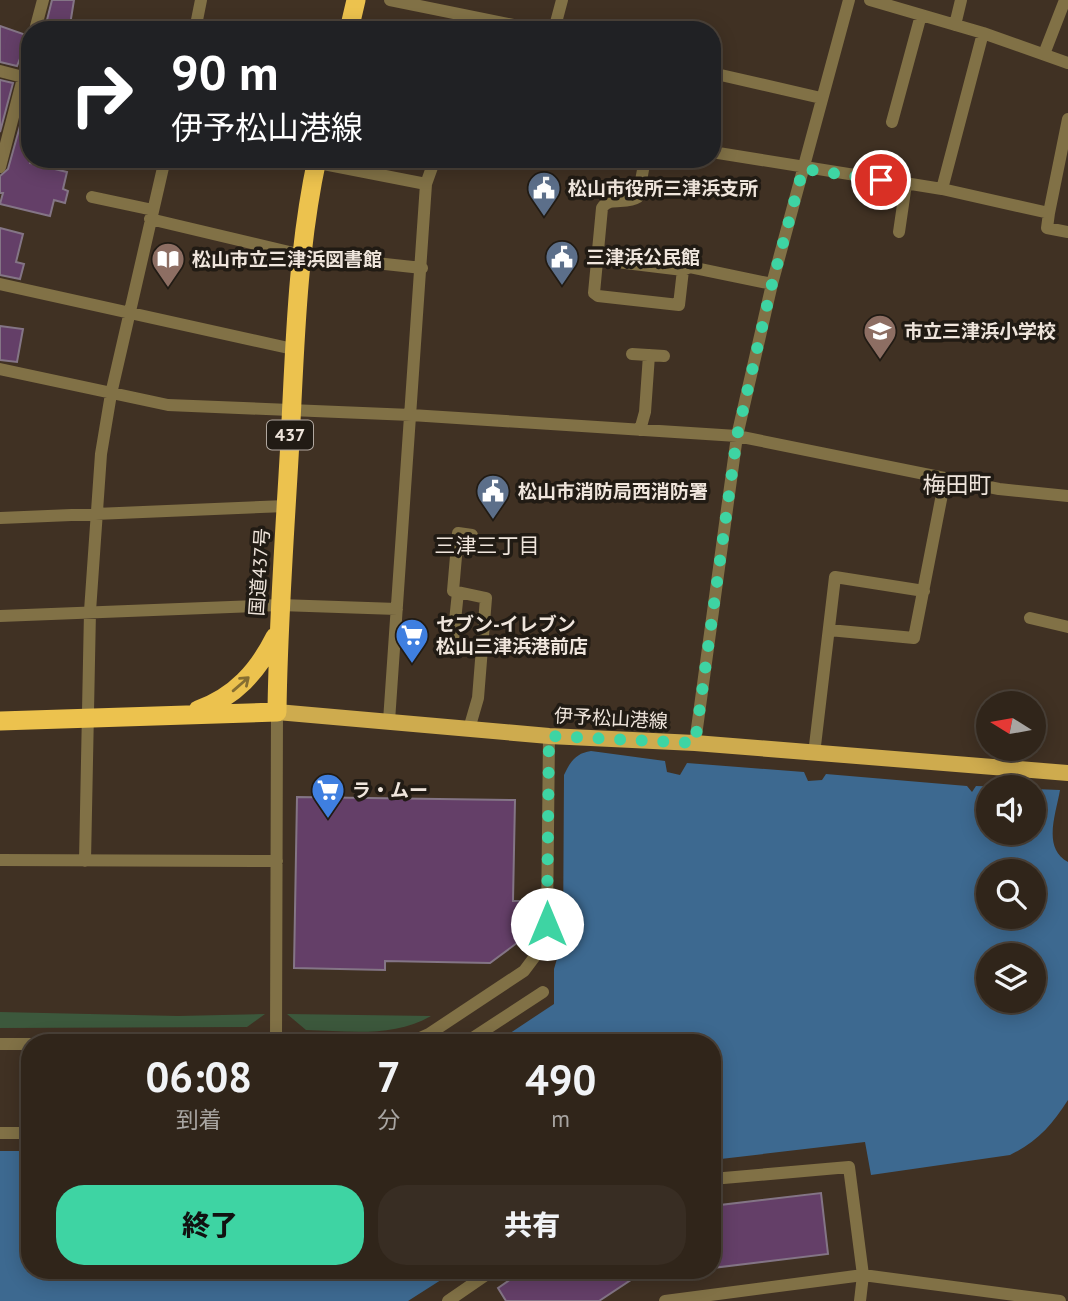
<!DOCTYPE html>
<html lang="ja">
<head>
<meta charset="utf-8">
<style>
	body { margin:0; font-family:"PT Sans","Noto Sans JP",sans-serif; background:#382d23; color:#f1f3f6; height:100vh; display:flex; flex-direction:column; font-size:26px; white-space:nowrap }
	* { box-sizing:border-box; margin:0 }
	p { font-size:23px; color:#a8a5a2 }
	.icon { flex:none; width:38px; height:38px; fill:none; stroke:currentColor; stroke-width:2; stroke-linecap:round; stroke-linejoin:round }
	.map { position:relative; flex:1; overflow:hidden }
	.panel { position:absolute; left:21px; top:1034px; width:700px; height:245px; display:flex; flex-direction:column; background:#30251a; border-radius:28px; box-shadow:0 4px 18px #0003,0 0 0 2px #4b4239 }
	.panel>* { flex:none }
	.hud { position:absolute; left:21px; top:21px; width:700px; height:147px; border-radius:28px; box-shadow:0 4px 18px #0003,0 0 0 2px #4b4239; background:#202124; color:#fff; overflow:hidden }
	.needle { width:46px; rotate:281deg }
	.controls { position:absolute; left:976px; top:691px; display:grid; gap:14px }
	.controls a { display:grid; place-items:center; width:70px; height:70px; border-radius:50%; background:#30251a; box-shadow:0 4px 18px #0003,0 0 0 2px #4b4239; font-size:35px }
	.pin { position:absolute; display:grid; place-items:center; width:60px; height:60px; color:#fff; margin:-30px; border:4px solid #fff; border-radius:50%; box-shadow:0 2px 7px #0007 }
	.me { position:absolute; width:77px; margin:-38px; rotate:0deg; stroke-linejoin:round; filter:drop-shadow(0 0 5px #0008) }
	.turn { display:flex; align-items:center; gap:24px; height:147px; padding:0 35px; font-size:32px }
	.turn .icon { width:91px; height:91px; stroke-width:2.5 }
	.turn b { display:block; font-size:49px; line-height:60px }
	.eta { display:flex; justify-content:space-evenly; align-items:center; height:119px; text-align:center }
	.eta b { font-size:42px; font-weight:800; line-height:49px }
	.cta { display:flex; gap:14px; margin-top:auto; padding:14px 35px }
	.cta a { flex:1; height:80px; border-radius:28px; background:#3ed4a3; color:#111; font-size:28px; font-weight:800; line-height:80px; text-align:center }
	.cta a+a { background:#382d23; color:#f1f3f6 }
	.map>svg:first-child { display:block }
</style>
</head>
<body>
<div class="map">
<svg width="1068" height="1301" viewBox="0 0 1068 1301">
	<rect width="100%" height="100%" fill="#403123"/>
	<path fill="#3c583c" d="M 0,1012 L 178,1016 L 265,1014 L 247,1027 L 0,1028 Z
		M 287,1014 L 431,1016 C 392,1038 349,1031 306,1030 Z"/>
	<path fill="#3d6990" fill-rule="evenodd" d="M 591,751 L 665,761 L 667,772 L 680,775 L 687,763 L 804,772 L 808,781 L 822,780 L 826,774 L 967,786 L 972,792 L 976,786 L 1010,787 L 989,788 L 989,833 L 1034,833 L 1034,789 L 1060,790 C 1056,814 1042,848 1068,862 L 1068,1100 C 1052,1125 1037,1142 1010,1155 L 871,1175 L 865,1142 L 712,1160 L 712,1043 L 495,1043 L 554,1004 L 554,969 L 563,938 L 564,775 C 570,762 576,753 591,751 ZM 989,872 L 1034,872 L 1034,917 L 989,917 ZM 989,956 L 1034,956 L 1034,1001 L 989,1001 Z
		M 0,1151 L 30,1151 L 30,1270 L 455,1271 L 408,1301 L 0,1301 Z"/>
	<path fill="#643f68" stroke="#847586" stroke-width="2" d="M 52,0 L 74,0 L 70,25 L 47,20 Z
		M 0,26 L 29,36 L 17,66 L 0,62 Z
		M 0,80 L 13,83 L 0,132 Z
		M 20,126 L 30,129 L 30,163 L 67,172 L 63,189 L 68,191 L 65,203 L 54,200 L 50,216 L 0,204 L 3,193 L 0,193 L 0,176 L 8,169 Z
		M 0,228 L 23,234 L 16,262 L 24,264 L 20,279 L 0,275 Z
		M 0,326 L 23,329 L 17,362 L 0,360 Z
		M 297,797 L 515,800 L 513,901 L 525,901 L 525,937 L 490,963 L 385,961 L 385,970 L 294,968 Z
		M 821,1193 L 828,1254 L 712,1268 L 712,1206 Z
		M 524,1270 L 646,1270 L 599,1301 L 506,1301 L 498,1288 Z"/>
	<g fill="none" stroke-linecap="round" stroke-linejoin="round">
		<path stroke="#817146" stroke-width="12" d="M 390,0 L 538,30
			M 870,0 L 983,33 L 1068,63
			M 955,25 L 961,0
			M 35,30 L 43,0
			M 195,30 L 201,0
			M 554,30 L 562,0
			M 1044,54 L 1065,0
			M 0,71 L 23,77
			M 712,73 L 821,98
			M 892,122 L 921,15
			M 712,152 L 942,189 L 1049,213 L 1047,228 L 1068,232
			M 298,159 L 426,184
			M 645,159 L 638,197 C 626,205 609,196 602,208 L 594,293 L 598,296 L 679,305 L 683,270
			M 0,167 L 30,51
			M 942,189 L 983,33
			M 92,197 L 153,210
			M 1049,213 L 1068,119
			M 150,219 L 302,255 L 422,268
			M 899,232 L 906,184
			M 617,262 L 683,270 L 690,267 L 772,284
			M 0,284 L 293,349
			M 632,354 L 664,356
			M 0,369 L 168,405 L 411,415 L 737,436 L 999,489 L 1068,496
			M 640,430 L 645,412 L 649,355
			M 0,518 L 286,506
			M 0,616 L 280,605 L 397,609
			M 1030,618 L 1068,627
			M 829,630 L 914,638 L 945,479
			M 453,640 L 458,592
			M 389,721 L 426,184 L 435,159
			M 469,729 L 478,698 L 486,598 L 453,591 L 458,533 L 472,535
			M 695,743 L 737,436 L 772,284 L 849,0
			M 814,754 L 835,577 L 924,591
			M 0,860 L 277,861
			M 85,861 L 90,611 L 101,454 L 111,394 L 165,159
			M 276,1043 L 277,712
			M 409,1043 L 429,1034 L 524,971 L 539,951 L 547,924 L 549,736
			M 465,1043 L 543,992
			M 0,1044 L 30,1044
			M 0,1133 L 30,1133
			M 712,1179 L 849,1167 L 863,1275 L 860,1301
			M 448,1301 L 493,1270
			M 665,1301 L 863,1275 L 1060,1301"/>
		<path stroke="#ceab4e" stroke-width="16" d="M 277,712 L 549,736 L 695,743 L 1068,773"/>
		<path stroke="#ecc24e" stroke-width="19" d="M 349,30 L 356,0
			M 198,710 C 235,697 258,671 275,637
			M 0,721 L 277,712 C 278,622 285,531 290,441 C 295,346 297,252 317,159"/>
	</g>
	<defs><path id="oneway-shaft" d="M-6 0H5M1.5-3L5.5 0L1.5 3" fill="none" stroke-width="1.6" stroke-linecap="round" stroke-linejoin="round" transform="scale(1.75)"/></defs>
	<use stroke="#866e31" href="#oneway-shaft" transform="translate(241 684) rotate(-41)"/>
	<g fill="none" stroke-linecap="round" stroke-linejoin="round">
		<path stroke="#3ed4a3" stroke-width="12" stroke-dasharray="0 21.6" d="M 547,924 L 549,736 L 695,743 L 737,436 L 772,284 L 803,169 L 881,180"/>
	</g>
	<defs>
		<symbol id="civic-pin" viewBox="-11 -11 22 30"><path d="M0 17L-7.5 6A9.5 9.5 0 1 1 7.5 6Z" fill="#5c6f8a" stroke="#211b14"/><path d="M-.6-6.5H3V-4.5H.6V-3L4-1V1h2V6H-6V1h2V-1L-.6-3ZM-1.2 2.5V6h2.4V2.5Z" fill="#fff"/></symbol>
		<symbol id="library-pin" viewBox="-11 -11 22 30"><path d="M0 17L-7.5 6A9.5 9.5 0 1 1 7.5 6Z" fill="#8d6e63" stroke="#211b14"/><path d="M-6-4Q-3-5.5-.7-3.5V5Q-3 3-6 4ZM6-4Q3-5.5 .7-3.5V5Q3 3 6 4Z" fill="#fff"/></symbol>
		<symbol id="school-pin" viewBox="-11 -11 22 30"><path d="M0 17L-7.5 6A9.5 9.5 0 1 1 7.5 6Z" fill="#8d6e63" stroke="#211b14"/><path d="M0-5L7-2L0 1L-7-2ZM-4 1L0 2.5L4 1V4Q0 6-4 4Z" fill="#fff"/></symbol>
		<symbol id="supermarket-pin" viewBox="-11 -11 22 30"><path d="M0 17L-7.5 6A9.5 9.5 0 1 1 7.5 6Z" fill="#3f7fe0" stroke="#211b14"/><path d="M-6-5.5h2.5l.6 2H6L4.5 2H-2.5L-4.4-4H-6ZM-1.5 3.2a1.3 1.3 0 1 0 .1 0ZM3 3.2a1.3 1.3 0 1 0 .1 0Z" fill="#fff"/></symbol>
	</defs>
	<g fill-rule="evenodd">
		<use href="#civic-pin" x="525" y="169" width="38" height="52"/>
		<use href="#civic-pin" x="543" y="238" width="38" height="52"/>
		<use href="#library-pin" x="149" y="240" width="38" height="52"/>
		<use href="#school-pin" x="861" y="312" width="38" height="52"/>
		<use href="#civic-pin" x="474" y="472" width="38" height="52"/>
		<use href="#supermarket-pin" x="393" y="616" width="38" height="52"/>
		<use href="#supermarket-pin" x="309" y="771" width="38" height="52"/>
	</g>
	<g text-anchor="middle" stroke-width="7" stroke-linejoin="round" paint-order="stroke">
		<rect fill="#211b14" stroke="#b1a8a0" stroke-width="2" x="267" y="420.5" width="46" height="29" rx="5"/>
		<g font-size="18" font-weight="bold" fill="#efe5dc">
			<text x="290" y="441">437</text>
		</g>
		<g font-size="19" font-weight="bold" fill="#efe5dc" stroke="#211b14" text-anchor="start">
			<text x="568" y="195">松山市役所三津浜支所</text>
			<text x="586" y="264">三津浜公民館</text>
			<text x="192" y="266">松山市立三津浜図書館</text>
			<text x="904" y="338">市立三津浜小学校</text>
			<text x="518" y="498">松山市消防局西消防署</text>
			<text x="436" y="631">セブン-イレブン<tspan x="436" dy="22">松山三津浜港前店</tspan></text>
			<text x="352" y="797">ラ・ムー</text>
		</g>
		<g font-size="19" fill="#efe5dc" stroke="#211b14">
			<text transform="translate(259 572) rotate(-86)" y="7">国道437号</text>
			<text transform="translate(611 718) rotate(3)" y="7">伊予松山港線</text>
		</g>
		<g font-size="21" fill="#efe5dc" stroke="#211b14">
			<text x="487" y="553">三津三丁目</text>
		</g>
		<g font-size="23" fill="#efe5dc" stroke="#211b14">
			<text x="957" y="493">梅田町</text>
		</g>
	</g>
</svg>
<div class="controls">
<a><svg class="needle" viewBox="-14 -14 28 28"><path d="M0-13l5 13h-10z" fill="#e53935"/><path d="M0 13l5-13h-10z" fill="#a8a5a2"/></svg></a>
<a><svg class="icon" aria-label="sound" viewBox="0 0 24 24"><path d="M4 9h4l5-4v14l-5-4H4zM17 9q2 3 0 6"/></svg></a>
<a><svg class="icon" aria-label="search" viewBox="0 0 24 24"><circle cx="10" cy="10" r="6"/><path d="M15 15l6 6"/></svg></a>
<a><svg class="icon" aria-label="layers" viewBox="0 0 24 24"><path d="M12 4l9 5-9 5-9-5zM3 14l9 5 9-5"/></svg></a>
</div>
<div class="pin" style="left:881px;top:180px;background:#d93025"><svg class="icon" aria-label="arrive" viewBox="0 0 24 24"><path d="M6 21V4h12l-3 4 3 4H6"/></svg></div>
<svg class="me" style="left:547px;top:924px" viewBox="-20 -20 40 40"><circle r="19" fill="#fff"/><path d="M0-13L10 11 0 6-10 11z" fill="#3ed4a3"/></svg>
<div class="hud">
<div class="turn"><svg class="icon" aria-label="right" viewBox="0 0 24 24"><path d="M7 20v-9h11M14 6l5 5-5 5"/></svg><div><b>90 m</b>伊予松山港線</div></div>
</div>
<section class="panel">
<div class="eta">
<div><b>06:08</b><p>到着</p></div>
<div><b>7</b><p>分</p></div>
<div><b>490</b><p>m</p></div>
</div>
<div class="cta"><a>終了</a><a>共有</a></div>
</section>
</div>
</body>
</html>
